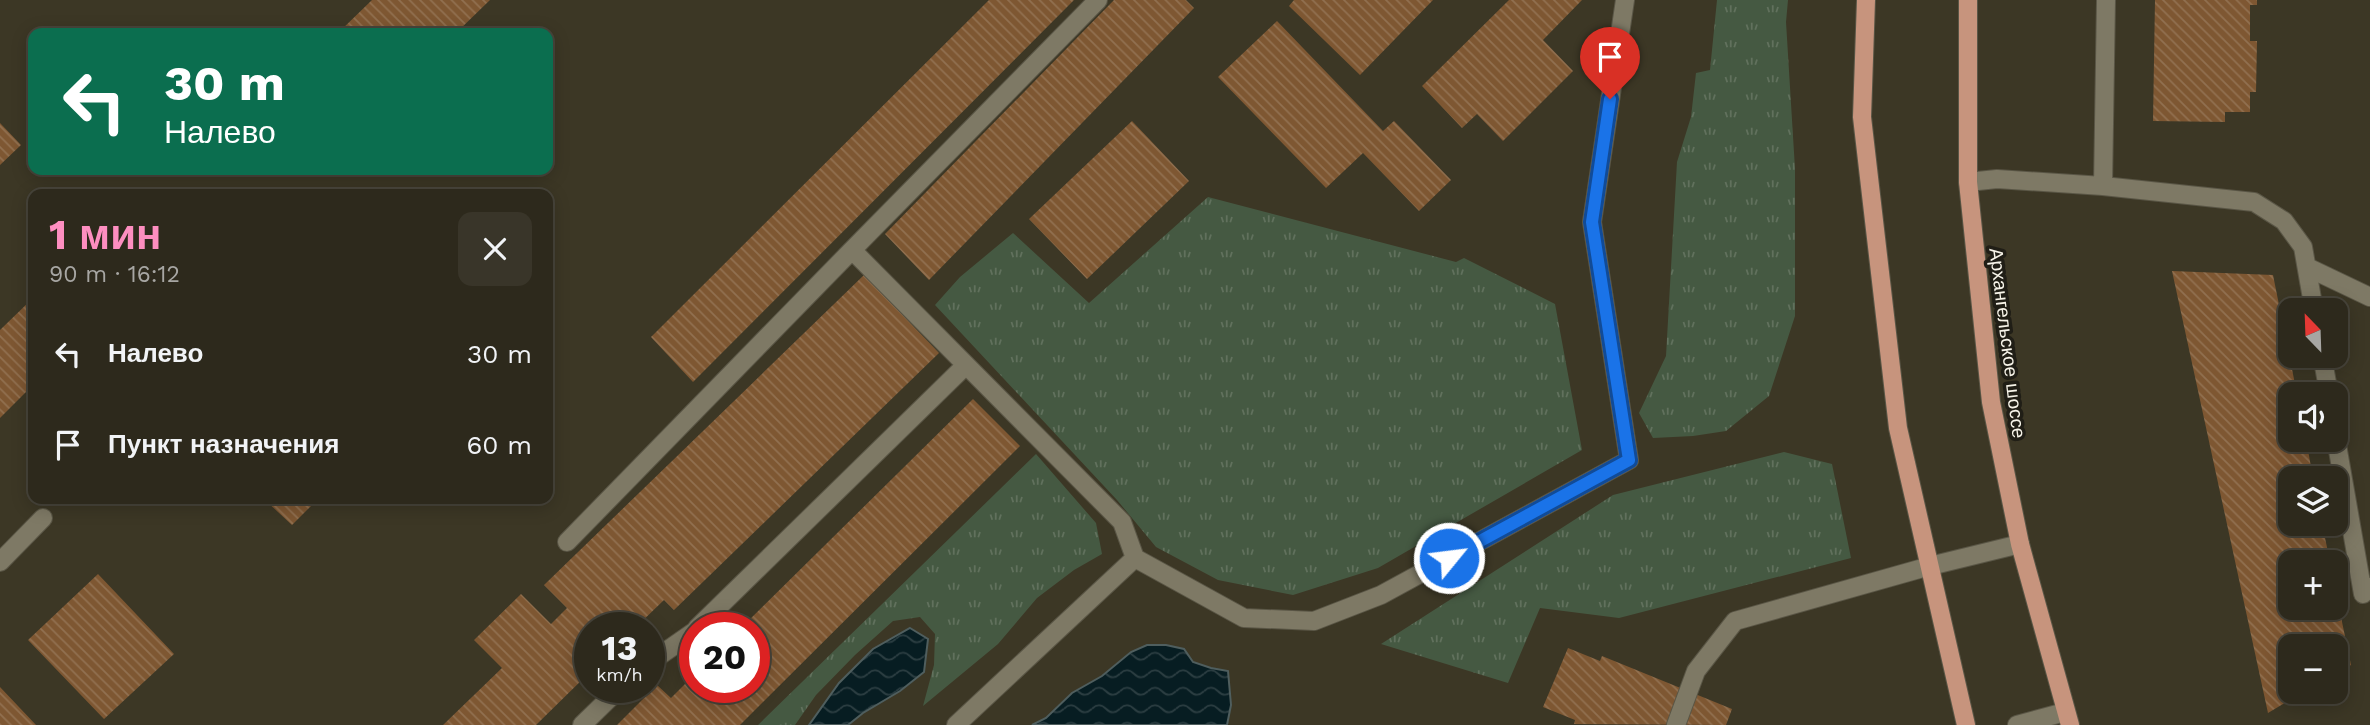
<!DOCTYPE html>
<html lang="ru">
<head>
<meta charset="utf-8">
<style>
	body { margin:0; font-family:"Work Sans",sans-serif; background:#393529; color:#f1f3f6; height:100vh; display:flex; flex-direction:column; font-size:26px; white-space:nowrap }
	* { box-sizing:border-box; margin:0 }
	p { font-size:23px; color:#a7a6a3 }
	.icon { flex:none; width:38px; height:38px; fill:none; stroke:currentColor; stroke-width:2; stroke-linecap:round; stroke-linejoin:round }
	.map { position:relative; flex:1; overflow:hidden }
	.sheet { position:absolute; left:28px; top:189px; width:525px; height:315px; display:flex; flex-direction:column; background:#2d291c; border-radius:14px; box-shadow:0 4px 18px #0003,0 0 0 2px #48453b }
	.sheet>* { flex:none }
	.hud { position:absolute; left:28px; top:28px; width:525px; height:147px; border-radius:14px; box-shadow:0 4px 18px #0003,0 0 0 2px #48453b; background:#0b6e4f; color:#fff; overflow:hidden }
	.needle { width:46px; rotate:337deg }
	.buttons { position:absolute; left:2278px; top:298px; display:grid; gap:14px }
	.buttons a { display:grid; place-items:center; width:70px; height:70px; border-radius:14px; background:#2d291c; box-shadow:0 4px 18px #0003,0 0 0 2px #48453b; font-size:35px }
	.speed { position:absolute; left:574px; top:612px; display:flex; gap:14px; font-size:35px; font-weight:700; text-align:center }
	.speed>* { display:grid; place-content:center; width:91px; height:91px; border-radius:50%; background:#2d291c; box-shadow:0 4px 18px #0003,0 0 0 2px #48453b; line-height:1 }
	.speed small { font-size:18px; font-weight:400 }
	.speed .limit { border:10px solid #d22; background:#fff; color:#111 }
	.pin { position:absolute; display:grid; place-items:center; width:60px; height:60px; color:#fff; margin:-72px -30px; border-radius:50% 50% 50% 0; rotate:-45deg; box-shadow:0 0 7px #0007 }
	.pin .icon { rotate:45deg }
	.me { position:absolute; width:77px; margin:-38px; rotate:61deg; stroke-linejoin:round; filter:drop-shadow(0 0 5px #0008) }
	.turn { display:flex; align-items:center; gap:24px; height:147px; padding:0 21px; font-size:32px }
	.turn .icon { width:91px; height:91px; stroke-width:2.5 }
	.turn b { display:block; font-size:49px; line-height:60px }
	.round { display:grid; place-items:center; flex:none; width:74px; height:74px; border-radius:14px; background:#393529 }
	.headline { display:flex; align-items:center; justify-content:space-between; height:119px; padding:0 21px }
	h1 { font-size:42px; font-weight:700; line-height:52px; color:#fd8ec0 }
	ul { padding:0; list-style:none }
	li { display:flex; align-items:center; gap:21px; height:91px; padding:0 21px }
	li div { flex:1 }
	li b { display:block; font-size:26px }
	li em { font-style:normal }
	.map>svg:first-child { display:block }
</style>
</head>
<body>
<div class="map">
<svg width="2370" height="725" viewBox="0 0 2370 725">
	<defs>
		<pattern id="grass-tufts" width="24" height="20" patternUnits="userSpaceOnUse" patternTransform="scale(1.75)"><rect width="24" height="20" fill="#455942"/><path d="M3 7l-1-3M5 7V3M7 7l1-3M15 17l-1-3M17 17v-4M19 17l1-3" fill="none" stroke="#61715d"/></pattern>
		<pattern id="water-waves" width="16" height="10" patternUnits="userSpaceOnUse" patternTransform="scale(1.75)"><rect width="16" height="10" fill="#071d22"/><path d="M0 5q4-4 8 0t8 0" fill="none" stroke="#2c3e42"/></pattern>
		<pattern id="building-back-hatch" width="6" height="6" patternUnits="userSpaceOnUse" patternTransform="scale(1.75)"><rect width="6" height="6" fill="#7e5732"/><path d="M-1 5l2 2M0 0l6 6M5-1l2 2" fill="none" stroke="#917050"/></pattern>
	</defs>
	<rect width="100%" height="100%" fill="#3c3725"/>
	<path fill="url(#grass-tufts)" d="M 1717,0 L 1788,0 L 1786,22 L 1795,169 L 1795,316 L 1769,396 L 1726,431 L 1693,436 L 1653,438 L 1639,413 L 1666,356 L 1677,162 L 1691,117 L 1696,73 L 1710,70 Z
		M 1208,197 L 1456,262 L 1464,258 L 1555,304 L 1582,450 L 1378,568 L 1293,595 L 1218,580 L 1156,547 L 1117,500 L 935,305 L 960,277 L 1013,233 L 1089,303 Z
		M 1784,452 L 1832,464 L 1851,558 L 1619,618 L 1540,608 L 1508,683 L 1381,644 L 1613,495 Z
		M 1036,454 L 1096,523 L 1102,554 L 1074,570 L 1037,598 L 998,644 L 923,706 L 934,665 L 935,634 L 920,617 L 893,621 L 855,655 L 816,695 L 795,725 L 758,725 Z"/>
	<path fill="url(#water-waves)" stroke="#4f5e5e" stroke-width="2" d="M 910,628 L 928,639 L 924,672 L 900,691 L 863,713 L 848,725 L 809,725 L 839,683 L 873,649 Z
		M 1147,645 L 1166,645 L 1184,649 L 1193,662 L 1211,668 L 1228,671 L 1231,705 L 1227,725 L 1032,725 L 1046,718 L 1072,693 L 1102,676 L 1131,652 Z"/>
	<path fill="url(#building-back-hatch)" d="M 372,0 L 490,0 L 456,33 L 338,33 Z
		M 989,0 L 1074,0 L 693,382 L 651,337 Z
		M 1114,0 L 1186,0 L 1194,8 L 929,280 L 885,234 Z
		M 1294,0 L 1433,0 L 1360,75 L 1289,6 Z
		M 1509,0 L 1582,0 L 1543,40 L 1573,71 L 1503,141 L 1477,114 L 1462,128 L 1422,86 Z
		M 2155,0 L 2257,0 L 2257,5 L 2250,5 L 2250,41 L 2257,41 L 2256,92 L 2250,92 L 2250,112 L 2225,112 L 2225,122 L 2153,121 Z
		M 1277,21 L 1383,131 L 1394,121 L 1451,180 L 1419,211 L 1363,153 L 1326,188 L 1218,77 Z
		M 1132,121 L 1189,181 L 1087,279 L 1029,219 Z
		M 0,123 L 21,145 L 0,165 Z
		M 2172,271 L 2273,275 L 2297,394 L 2291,394 L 2291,439 L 2306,439 L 2313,478 L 2291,478 L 2291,523 L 2322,523 L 2330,562 L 2291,562 L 2291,607 L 2336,607 L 2337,598 L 2351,665 L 2336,674 L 2336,646 L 2291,646 L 2291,691 L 2305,691 L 2268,713 Z
		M 864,275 L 939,353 L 674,610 L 664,600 L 635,628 L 590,628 L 590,672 L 536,725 L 443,725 L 502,668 L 474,640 L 521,594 L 551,624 L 567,608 L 544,585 Z
		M 33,298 L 33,385 L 0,418 L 0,330 Z
		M 973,399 L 1020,446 L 740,725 L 617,725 L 657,685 L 671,698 L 695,674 L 695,688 L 754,688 L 754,628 L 741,628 Z
		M 264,499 L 318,499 L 292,525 Z
		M 98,574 L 174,654 L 104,719 L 28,640 Z
		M 1568,648 L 1600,661 L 1602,656 L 1732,709 L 1726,725 L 1574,724 L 1575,720 L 1543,707 Z
		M 0,687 L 36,725 L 0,725 Z"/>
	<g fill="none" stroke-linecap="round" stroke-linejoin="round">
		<defs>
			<path id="minor" d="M 1968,182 L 1997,179 L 2103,186 L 2254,202 L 2284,221 L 2303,247 L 2314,310
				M 2103,186 L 2106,0
				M 852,250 L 1098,0
				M 2307,267 L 2370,297
				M 2322,355 L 2329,394
				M 2336,439 L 2363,594 L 2370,587
				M 567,542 L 852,250 L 1122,522 L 1135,558
				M 0,562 L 43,518
				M 697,628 L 966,365
				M 649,663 L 695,631
				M 582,725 L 620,688
				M 956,725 L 1135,558 L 1244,618 L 1314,621 L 1381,595 L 1629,460 L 1592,222 L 1625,0
				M 1676,725 L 1696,671 L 1735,621 L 1930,566 L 2020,544
				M 2017,725 L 2065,712"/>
			<path id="major" d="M 1866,0 L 1862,117 L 1898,428 L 1966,725
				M 1968,0 L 1968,182 L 1991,402 L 2020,544 L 2070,725"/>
		</defs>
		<use href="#minor" stroke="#5a5646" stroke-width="20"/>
		<use href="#major" stroke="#5a5646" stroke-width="20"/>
		<use href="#minor" stroke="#7e7965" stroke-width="18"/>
		<use href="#major" stroke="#c7947d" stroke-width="18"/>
	</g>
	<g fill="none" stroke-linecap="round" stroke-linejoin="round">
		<defs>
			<path id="route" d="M 1449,558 L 1629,460 L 1592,222 L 1610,99"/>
		</defs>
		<use href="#route" stroke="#114b97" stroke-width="18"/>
		<use href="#route" stroke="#1a73e8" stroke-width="12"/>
	</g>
	<g text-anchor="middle" stroke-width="7" stroke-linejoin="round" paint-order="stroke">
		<g font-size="19" fill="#f7f4e9" stroke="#201e16">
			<text transform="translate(2008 343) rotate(83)" y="7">Архангельское шоссе</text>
		</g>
	</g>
</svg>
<div class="buttons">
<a><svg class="needle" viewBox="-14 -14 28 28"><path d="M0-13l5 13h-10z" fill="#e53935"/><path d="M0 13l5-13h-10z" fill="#a7a6a3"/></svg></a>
<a><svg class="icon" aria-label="sound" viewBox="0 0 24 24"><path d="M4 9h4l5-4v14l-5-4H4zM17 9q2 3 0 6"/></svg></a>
<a><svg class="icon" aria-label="layers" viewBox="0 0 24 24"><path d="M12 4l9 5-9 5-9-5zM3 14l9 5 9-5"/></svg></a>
<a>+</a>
<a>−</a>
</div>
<div class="speed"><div>13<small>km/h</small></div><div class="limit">20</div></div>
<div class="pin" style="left:1610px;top:99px;background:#d93025"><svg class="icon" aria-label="arrive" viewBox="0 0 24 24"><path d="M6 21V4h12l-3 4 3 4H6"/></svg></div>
<svg class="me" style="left:1449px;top:558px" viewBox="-20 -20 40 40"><circle r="17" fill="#1a73e8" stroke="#fff" stroke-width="3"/><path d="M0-11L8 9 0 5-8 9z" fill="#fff"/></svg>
<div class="hud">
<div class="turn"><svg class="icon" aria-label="left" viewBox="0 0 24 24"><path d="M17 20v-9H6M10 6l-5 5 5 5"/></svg><div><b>30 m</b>Налево</div></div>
</div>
<section class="sheet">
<div class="headline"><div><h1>1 мин</h1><p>90 m · 16:12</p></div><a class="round"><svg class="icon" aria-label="close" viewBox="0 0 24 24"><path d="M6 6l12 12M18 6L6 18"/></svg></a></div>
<ul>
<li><svg class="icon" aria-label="left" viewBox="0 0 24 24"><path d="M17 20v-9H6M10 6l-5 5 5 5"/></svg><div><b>Налево</b></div><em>30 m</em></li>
<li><svg class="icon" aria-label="arrive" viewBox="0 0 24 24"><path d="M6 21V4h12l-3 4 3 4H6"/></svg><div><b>Пункт назначения</b></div><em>60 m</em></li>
</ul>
</section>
</div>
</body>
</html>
